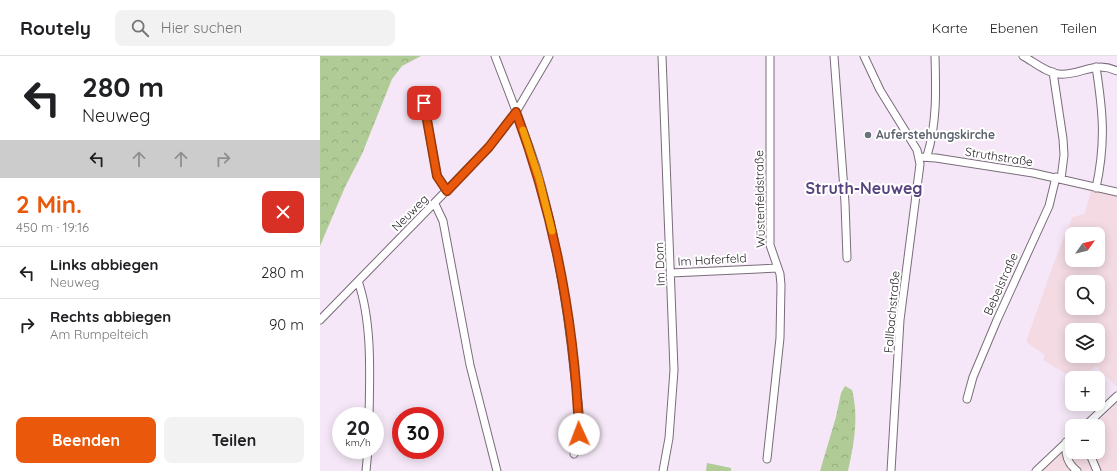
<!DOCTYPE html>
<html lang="de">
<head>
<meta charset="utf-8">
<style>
	body { margin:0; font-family:Quicksand,sans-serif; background:#f2f2f2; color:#202124; height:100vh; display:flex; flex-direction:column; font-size:15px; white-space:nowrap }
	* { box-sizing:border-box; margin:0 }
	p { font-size:13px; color:#757577 }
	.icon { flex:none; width:22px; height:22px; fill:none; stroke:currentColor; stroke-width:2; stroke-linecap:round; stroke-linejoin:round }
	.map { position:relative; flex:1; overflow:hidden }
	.side { display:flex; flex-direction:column; background:#fff; width:320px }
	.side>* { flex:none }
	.banner { background:#fff; color:#202124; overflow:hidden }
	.needle { width:26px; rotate:56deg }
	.fabs { position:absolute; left:745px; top:171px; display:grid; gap:8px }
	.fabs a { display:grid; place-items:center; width:40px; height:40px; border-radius:8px; background:#fff; box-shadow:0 2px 10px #0003; font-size:20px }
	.speed { position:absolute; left:12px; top:351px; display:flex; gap:8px; font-size:20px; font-weight:700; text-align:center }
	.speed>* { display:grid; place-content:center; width:52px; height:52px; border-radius:50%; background:#fff; box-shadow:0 2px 10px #0003; line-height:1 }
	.speed small { font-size:10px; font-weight:400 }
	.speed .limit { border:6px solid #d22; background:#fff; color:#111 }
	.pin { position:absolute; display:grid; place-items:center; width:34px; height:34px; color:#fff; margin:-17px; border-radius:8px; box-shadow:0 2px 6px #0006 }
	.me { position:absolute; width:44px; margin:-22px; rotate:358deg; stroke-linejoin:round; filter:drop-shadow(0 0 3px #0008) }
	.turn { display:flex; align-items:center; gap:14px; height:84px; padding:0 16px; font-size:18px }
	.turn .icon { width:52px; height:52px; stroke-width:2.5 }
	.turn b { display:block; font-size:28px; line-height:34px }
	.lanes { display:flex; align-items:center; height:38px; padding:0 16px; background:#0003; justify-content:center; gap:20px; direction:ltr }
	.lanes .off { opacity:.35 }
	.round { display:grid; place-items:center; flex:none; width:42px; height:42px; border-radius:8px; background:#f2f2f2 }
	.overview { display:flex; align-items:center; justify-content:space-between; height:68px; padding:0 16px }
	h1 { font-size:24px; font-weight:700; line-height:30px; color:#ea580c }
	.primary-button { display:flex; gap:8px; margin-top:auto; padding:8px 16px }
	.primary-button a { flex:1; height:46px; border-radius:8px; background:#ea580c; color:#fff; font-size:16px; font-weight:700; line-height:46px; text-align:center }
	.primary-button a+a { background:#f2f2f2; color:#202124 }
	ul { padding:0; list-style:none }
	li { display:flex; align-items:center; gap:12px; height:52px; padding:0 16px; border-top:1px solid #e0e0e0 }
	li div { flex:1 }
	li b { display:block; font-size:15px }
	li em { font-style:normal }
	header { display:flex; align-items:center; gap:24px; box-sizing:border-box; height:56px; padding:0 20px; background:#fff; border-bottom:1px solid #e0e0e0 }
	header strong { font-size:19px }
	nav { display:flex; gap:22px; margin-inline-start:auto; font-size:14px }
	.search { width:280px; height:36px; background:#f2f2f2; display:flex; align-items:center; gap:10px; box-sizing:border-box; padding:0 14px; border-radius:8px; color:#757577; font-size:15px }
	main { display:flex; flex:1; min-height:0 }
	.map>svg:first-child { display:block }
</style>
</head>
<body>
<header>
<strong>Routely</strong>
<div class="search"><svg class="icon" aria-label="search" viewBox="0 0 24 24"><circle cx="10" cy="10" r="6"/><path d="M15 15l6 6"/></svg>Hier suchen</div>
<nav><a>Karte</a><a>Ebenen</a><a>Teilen</a></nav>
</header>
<main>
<section class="side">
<div class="banner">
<div class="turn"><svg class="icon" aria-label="left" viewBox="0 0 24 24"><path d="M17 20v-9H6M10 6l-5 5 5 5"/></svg><div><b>280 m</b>Neuweg</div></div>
<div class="lanes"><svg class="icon" aria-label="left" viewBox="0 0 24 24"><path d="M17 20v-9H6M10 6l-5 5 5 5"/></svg><svg class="icon off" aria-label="ahead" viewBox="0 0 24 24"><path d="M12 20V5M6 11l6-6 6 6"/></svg><svg class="icon off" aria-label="ahead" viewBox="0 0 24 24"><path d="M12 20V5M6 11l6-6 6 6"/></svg><svg class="icon off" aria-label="right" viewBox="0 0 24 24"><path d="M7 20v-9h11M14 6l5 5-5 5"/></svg></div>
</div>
<div class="overview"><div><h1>2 Min.</h1><p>450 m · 19:16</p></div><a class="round" style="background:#d93025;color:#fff"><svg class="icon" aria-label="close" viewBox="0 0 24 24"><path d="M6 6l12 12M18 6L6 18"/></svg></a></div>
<ul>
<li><svg class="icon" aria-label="left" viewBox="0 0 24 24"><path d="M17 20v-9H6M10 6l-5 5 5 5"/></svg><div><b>Links abbiegen</b><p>Neuweg</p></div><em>280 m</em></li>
<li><svg class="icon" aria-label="right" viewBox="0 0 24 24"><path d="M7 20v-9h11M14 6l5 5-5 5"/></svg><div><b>Rechts abbiegen</b><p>Am Rumpelteich</p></div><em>90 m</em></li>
</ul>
<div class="primary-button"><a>Beenden</a><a>Teilen</a></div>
</section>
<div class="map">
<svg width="797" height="415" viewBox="0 0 797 415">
	<defs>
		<pattern id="forest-crowns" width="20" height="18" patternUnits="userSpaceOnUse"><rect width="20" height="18" fill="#b0cb95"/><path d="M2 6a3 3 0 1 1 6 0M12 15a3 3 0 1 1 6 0" fill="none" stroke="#97ae80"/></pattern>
	</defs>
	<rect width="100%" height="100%" fill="#f5e7f7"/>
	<path fill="#f4dbe3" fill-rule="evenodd" d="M 771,134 L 797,139 L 797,331 L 776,310 L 761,322 L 753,322 L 723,304 L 725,299 L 706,286 L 734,206 L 752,162 L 765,157 ZM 752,178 L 778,178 L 778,204 L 752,204 ZM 752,226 L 778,226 L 778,252 L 752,252 ZM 752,274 L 778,274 L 778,300 L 752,300 Z
		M 797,347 L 797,415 L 719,415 L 752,388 L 752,396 L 778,396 L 778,370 L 774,370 Z"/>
	<path fill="url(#forest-crowns)" d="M 0,0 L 101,0 L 82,10 L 72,23 L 42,98 L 25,131 L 0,190 Z
		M 525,330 L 532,334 C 539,361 534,388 528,415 L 500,415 L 516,361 L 521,337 Z"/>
	<path fill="#b0cb95" d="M 387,407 L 411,412 L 411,415 L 386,415 Z"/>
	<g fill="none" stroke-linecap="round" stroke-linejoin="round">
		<defs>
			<path id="minor" d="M 175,0 C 189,37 204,74 216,111 C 236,180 248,252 255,323 C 258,344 264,379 254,398
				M 342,0 L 354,314 L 349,382 L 343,415
				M 514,0 L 525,147 L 527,202
				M 544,0 L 560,34 L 597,94 L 600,108 L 580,264 L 571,415
				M 703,0 C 714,6 727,17 739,18 C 761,20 773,4 797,15
				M 776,11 C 783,56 786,86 776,132
				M 733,16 L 743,83 L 744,99 L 741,123
				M 104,47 L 117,120 L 127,135
				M 607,100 C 617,67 616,35 615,0
				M 599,101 L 616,102 L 713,117 L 797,136
				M 115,148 L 123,165 L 150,309 L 177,415
				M 351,217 L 458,212
				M 38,225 C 52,265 50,317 49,360
				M 0,264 L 169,91 L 196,56 L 229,0
				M 647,343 L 653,321 L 677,264 L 729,150 L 736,121
				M 765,370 L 797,340
				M 746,386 C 745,398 747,407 757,415
				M 769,396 L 777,415
				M 447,403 L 460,282 L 461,229 L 460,218 L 450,189 L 450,0
				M 46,415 L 48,394
				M 716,415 L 752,381"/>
		</defs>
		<use href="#minor" stroke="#796c7a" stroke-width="9"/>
		<use href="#minor" stroke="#fff" stroke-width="7"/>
	</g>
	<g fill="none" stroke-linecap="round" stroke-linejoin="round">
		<defs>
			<path id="route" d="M 104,47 L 117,120 L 127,135 L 169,91 L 196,56 C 234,159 255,268 259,378"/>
		</defs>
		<use href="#route" stroke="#983908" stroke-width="10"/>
		<use href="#route" stroke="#ea580c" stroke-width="7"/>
		<path stroke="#f59e0b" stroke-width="7" d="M 203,74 L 219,122 L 232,175"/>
	</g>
	<circle fill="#6b7280" stroke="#fff" stroke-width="1.5" cx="548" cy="79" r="4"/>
	<g text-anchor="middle" stroke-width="4" stroke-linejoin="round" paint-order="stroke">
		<g font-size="12" font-weight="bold" fill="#5b616d" stroke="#fff" text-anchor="start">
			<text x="556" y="83">Auferstehungskirche</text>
		</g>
		<g font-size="12" fill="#282328" stroke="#fff">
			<text transform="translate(679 101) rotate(9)" y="4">Struthstraße</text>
			<text transform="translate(440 143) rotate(-91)" y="4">Wüstenfeldstraße</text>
			<text transform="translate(90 157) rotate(-45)" y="4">Neuweg</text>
			<text transform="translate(392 204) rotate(-3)" y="4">Im Haferfeld</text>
			<text transform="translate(340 208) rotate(-92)" y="4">Im Dom</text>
			<text transform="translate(681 228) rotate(-66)" y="4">Bebelstraße</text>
			<text transform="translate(572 256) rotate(-85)" y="4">Fallbachstraße</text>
		</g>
		<g font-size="16" font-weight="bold" fill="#574380" stroke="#fff">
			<text x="544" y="138">Struth-Neuweg</text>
		</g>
	</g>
</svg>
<div class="fabs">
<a><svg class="needle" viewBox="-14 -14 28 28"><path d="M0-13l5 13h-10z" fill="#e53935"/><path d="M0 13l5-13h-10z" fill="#757577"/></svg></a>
<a><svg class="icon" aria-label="search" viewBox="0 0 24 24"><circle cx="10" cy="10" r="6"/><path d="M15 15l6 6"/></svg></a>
<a><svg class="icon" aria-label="layers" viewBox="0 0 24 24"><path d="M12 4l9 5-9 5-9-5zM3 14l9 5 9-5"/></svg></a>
<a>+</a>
<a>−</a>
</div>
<div class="speed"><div>20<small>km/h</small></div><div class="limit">30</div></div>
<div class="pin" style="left:104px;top:47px;background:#d93025"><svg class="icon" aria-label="arrive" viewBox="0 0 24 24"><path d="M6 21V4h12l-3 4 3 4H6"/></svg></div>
<svg class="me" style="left:259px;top:378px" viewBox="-20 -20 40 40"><circle r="19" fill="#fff"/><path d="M0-13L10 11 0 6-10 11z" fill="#ea580c"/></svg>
</div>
</main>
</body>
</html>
